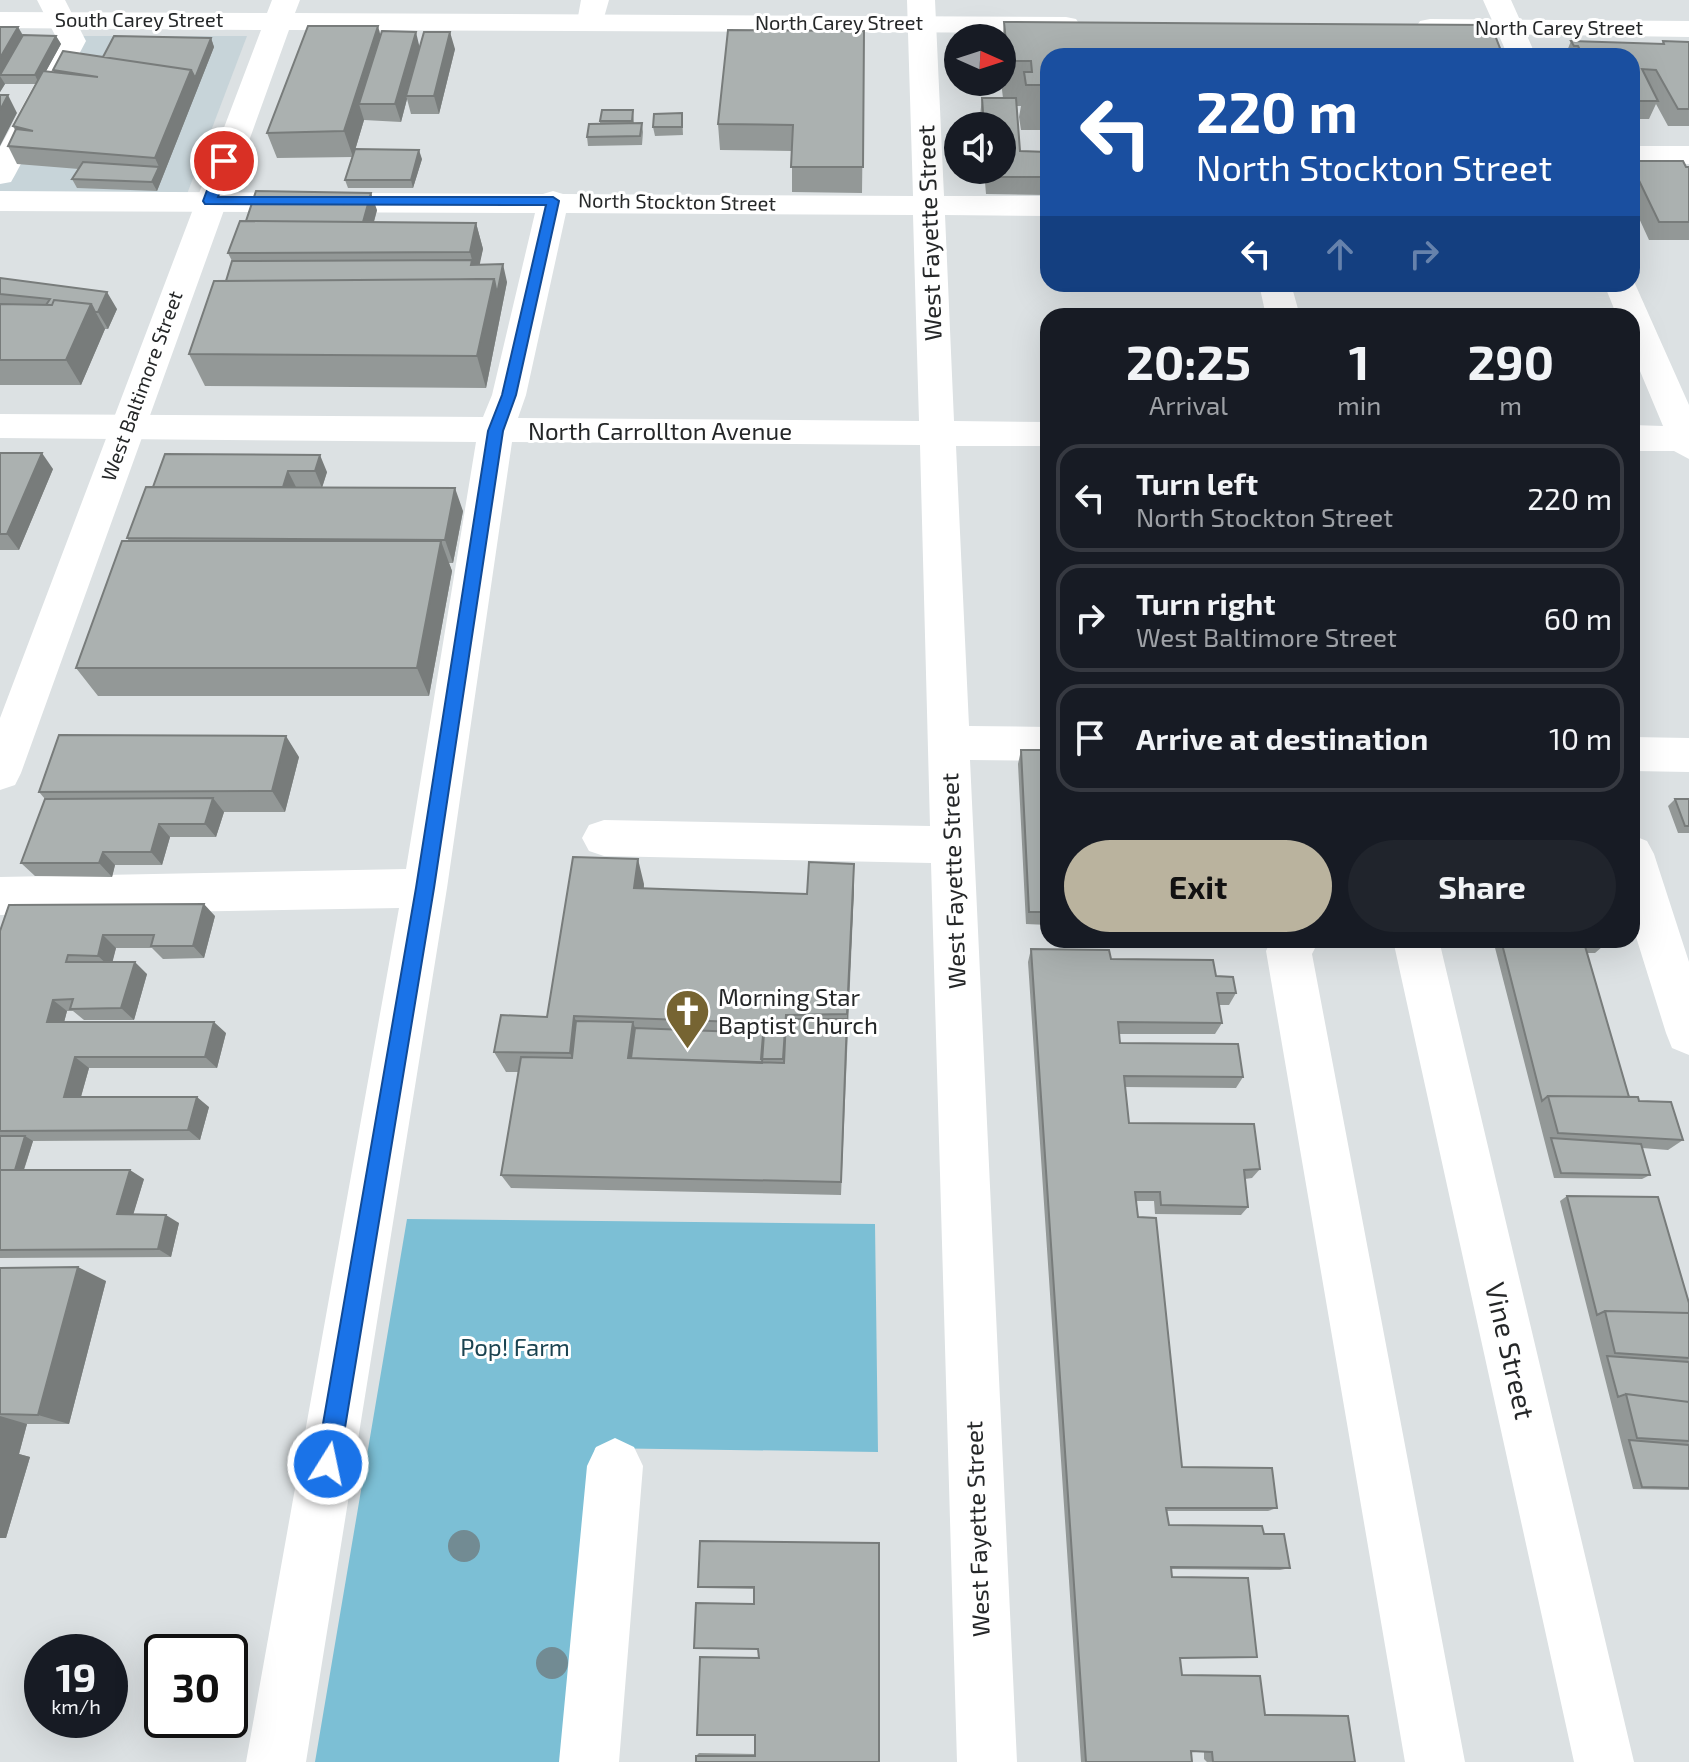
<!DOCTYPE html>
<html lang="en">
<head>
<meta charset="utf-8">
<style>
	body { margin:0; font-family:"Exo 2",sans-serif; background:#20242c; color:#f1f3f6; height:100vh; display:flex; flex-direction:column; font-size:30px; white-space:nowrap }
	* { box-sizing:border-box; margin:0 }
	p { font-size:26px; color:#9ea1a6 }
	.icon { flex:none; width:44px; height:44px; fill:none; stroke:currentColor; stroke-width:2; stroke-linecap:round; stroke-linejoin:round }
	.map { position:relative; flex:1; overflow:hidden }
	.drawer { position:absolute; left:1040px; top:308px; width:600px; height:640px; display:flex; flex-direction:column; background:#171b24; border-radius:24px; box-shadow:0 8px 32px #0002 }
	.drawer>* { flex:none }
	.top-card { position:absolute; left:1040px; top:48px; width:600px; height:244px; border-radius:24px; box-shadow:0 8px 32px #0002; background:#1a4fa0; color:#fff; overflow:hidden }
	.needle { width:52px; rotate:93deg }
	.controls { position:absolute; left:944px; top:24px; display:grid; gap:16px }
	.controls a { display:grid; place-items:center; width:72px; height:72px; border-radius:50%; background:#171b24; box-shadow:0 8px 32px #0002; font-size:40px }
	.speed { position:absolute; left:24px; top:1634px; display:flex; gap:16px; font-size:40px; font-weight:700; text-align:center }
	.speed>* { display:grid; place-content:center; width:104px; height:104px; border-radius:50%; background:#171b24; box-shadow:0 8px 32px #0002; line-height:1 }
	.speed small { font-size:20px; font-weight:400 }
	.speed .limit { border:4px solid #111; border-radius:12px; background:#fff; color:#111 }
	.pin { position:absolute; display:grid; place-items:center; width:68px; height:68px; color:#fff; margin:-34px; border:4px solid #fff; border-radius:50%; box-shadow:0 2px 8px #0007 }
	.me { position:absolute; width:88px; margin:-44px; rotate:10deg; stroke-linejoin:round; filter:drop-shadow(0 0 6px #0008) }
	.turn { display:flex; align-items:center; gap:28px; height:168px; padding:0 24px; font-size:36px }
	.turn .icon { width:104px; height:104px; stroke-width:2.5 }
	.turn b { display:block; font-size:56px; line-height:68px }
	.lanes { display:flex; align-items:center; height:76px; padding:0 24px; background:#0003; justify-content:center; gap:40px; direction:ltr }
	.lanes .off { opacity:.35 }
	.eta { display:flex; justify-content:space-evenly; align-items:center; height:136px; text-align:center }
	.eta b { font-size:48px; font-weight:700; line-height:56px }
	.cta { display:flex; gap:16px; margin-top:auto; padding:16px 24px }
	.cta a { flex:1; height:92px; border-radius:48px; background:#bab39e; color:#111; font-size:32px; font-weight:700; line-height:92px; text-align:center }
	.cta a+a { background:#20242c; color:#f1f3f6 }
	ul { padding:0; list-style:none }
	li { display:flex; align-items:center; gap:24px; height:108px; margin:0 16px 12px; padding:0 8px; border:4px solid #363941; border-radius:24px }
	li div { flex:1 }
	li b { display:block; font-size:30px }
	li em { font-style:normal }
	.map>svg:first-child { display:block }
</style>
</head>
<body>
<div class="map">
<svg width="1689" height="1762" viewBox="0 0 1689 1762">
	<rect width="100%" height="100%" fill="#dce1e3"/>
	<path fill="#c7d4d9" d="M 80,36 L 247,36 L 184,202 L 0,204 L 0,179 Z"/>
	<path fill="#7cbfd5" d="M 407,1219 L 875,1224 L 878,1452 L 595,1448 L 565,1762 L 315,1762 Z"/>
	<g fill="none" stroke-linecap="round" stroke-linejoin="round">
		<path fill="#fff" fill-rule="evenodd" d="M 37,0 L 65,0 L 86,41 L 15,175 L 11,182 L 0,184 L 0,147 L 58,41 Z
			M 581,0 L 609,0 L 601,28 L 591,30 L 581,28 L 577,22 Z
			M 907,0 L 935,0 L 944,196 L 1048,196 L 1048,216 L 945,215 L 954,421 L 1048,422 L 1048,446 L 956,446 L 969,726 L 1048,727 L 1048,761 L 970,760 L 1017,1762 L 957,1762 L 931,863 L 604,856 L 589,851 L 582,838 L 589,825 L 604,820 L 930,826 L 920,445 L 512,442 L 447,888 L 306,1762 L 246,1762 L 399,908 L 0,915 L 0,877 L 406,869 L 476,442 L 0,438 L 0,414 L 483,417 L 492,395 L 535,213 L 0,211 L 0,191 L 543,194 L 553,191 L 563,194 L 913,196 ZM 566,213 L 913,215 L 919,421 L 518,418 L 526,395 Z
			M 1483,0 L 1511,0 L 1536,56 L 1508,56 Z
			M 1632,146 L 1689,146 L 1689,164 L 1632,164 Z
			M 1632,277 L 1689,405 L 1689,459 L 1674,451 L 1632,451 L 1632,425 L 1663,426 L 1632,352 L 1632,316 L 1617,316 L 1604,284 L 1632,284 Z
			M 1259,284 L 1291,284 L 1300,316 L 1266,316 Z
			M 1632,737 L 1689,738 L 1689,772 L 1632,771 Z
			M 1632,835 L 1647,841 L 1654,854 L 1689,962 L 1689,1055 L 1672,1048 L 1666,1033 L 1632,924 Z
			M 1271,940 L 1319,940 L 1312,954 L 1465,1762 L 1405,1762 L 1266,951 Z
			M 1393,940 L 1439,940 L 1634,1762 L 1574,1762 Z
			M 615,1438 L 634,1447 L 643,1466 L 619,1762 L 559,1762 L 587,1466 L 596,1447 Z"/>
		<path fill="#fff" fill-rule="evenodd" d="M 272,0 L 300,0 L 295,13 L 1066,17 L 1076,19 L 1080,25 L 1076,31 L 1066,33 L 289,30 L 21,773 L 15,785 L 0,790 L 0,718 L 261,30 L 0,28 L 0,12 L 267,13 Z
			M 1430,19 L 1689,21 L 1689,37 L 1420,33 L 1416,27 L 1420,21 Z"/>
	</g>
	<g fill="#728b93">
		<circle cx="464" cy="1546" r="16"/>
		<circle cx="552" cy="1663" r="16"/>
	</g>
	<path fill="#939897" d="M 1004,22 L 1048,56 L 1048,130 L 1021,130 L 1019,117 L 1021,106 L 1016,106 L 1020,151 L 1048,152 L 1048,195 L 986,194 L 984,170 L 1002,170 L 1002,126 L 981,126 L 980,116 L 982,98 L 1003,98 L 1001,82 L 1002,47 Z
		M 0,27 L 18,27 L 23,35 L 56,36 L 61,44 L 46,71 L 54,72 L 53,70 L 103,57 L 211,38 L 214,47 L 157,191 L 77,188 L 72,179 L 79,169 L 17,164 L 8,146 L 15,130 L 13,126 L 36,84 L 5,84 L 0,92 Z
		M 864,31 L 862,193 L 792,192 L 792,151 L 720,150 L 718,124 Z
		M 380,36 L 420,47 L 455,49 L 439,114 L 411,114 L 407,99 L 401,122 L 364,120 L 353,157 L 277,158 L 267,133 Z
		M 1571,41 L 1662,44 L 1663,41 L 1689,42 L 1689,126 L 1668,126 L 1656,104 L 1649,119 L 1632,119 L 1632,56 L 1565,56 Z
		M 633,110 L 634,123 L 642,123 L 643,132 L 642,145 L 588,146 L 587,137 L 600,124 L 600,121 Z
		M 682,113 L 683,135 L 655,136 L 653,127 Z
		M 422,159 L 413,188 L 348,188 L 345,180 Z
		M 1632,161 L 1689,167 L 1689,240 L 1649,240 L 1632,203 Z
		M 377,210 L 374,222 L 476,223 L 483,249 L 479,264 L 507,282 L 486,388 L 205,386 L 189,354 L 226,281 L 232,261 L 228,253 Z
		M 0,278 L 117,309 L 108,329 L 105,329 L 81,385 L 0,385 Z
		M 0,453 L 53,469 L 19,550 L 0,550 Z
		M 165,454 L 327,472 L 322,487 L 463,511 L 453,563 L 449,563 L 452,571 L 429,696 L 98,696 L 76,668 L 129,541 L 127,538 L 153,487 Z
		M 1021,750 L 1048,750 L 1048,925 L 1026,924 L 1018,764 Z
		M 299,757 L 285,812 L 224,812 L 216,837 L 170,837 L 162,865 L 115,865 L 112,877 L 35,876 L 21,863 L 45,799 L 39,792 Z
		M 1675,799 L 1689,799 L 1689,833 L 1678,833 L 1668,806 Z
		M 644,884 L 644,888 L 807,894 L 854,889 L 841,1195 L 511,1188 L 501,1175 L 519,1072 L 506,1072 L 494,1052 L 547,1017 Z
		M 215,916 L 204,958 L 163,959 L 152,948 L 116,948 L 112,962 L 147,974 L 134,1020 L 84,1020 L 73,1011 L 67,1011 L 64,1022 L 226,1033 L 217,1068 L 89,1068 L 81,1097 L 209,1107 L 200,1140 L 33,1141 L 24,1170 L 144,1179 L 133,1214 L 179,1223 L 171,1257 L 0,1258 L 0,931 Z
		M 1493,940 L 1600,940 L 1602,947 L 1595,953 L 1587,953 L 1629,1097 L 1639,1101 L 1683,1140 L 1668,1150 L 1642,1148 L 1650,1175 L 1642,1179 L 1554,1178 Z
		M 1031,949 L 1111,959 L 1236,993 L 1229,1005 L 1219,1005 L 1222,1023 L 1215,1034 L 1119,1034 L 1120,1043 L 1243,1077 L 1236,1088 L 1125,1087 L 1129,1123 L 1260,1169 L 1252,1178 L 1245,1179 L 1248,1207 L 1241,1215 L 1155,1214 L 1154,1201 L 1136,1201 L 1138,1217 L 1182,1467 L 1277,1508 L 1268,1511 L 1167,1511 L 1169,1525 L 1264,1534 L 1290,1568 L 1280,1570 L 1171,1569 L 1182,1675 L 1264,1714 L 1337,1715 L 1348,1716 L 1355,1762 L 1207,1762 L 1204,1759 L 1204,1751 L 1191,1751 L 1192,1762 L 1081,1762 L 1028,962 Z
		M 1567,1196 L 1689,1303 L 1689,1490 L 1633,1489 L 1560,1201 Z
		M 0,1268 L 106,1281 L 69,1424 L 27,1424 L 19,1454 L 30,1457 L 6,1538 L 0,1538 Z
		M 879,1543 L 879,1762 L 696,1756 L 699,1753 L 755,1754 L 759,1658 L 754,1604 L 754,1589 L 701,1588 L 698,1587 Z"/>
	<path fill="#787c7b" d="M 378,26 L 385,52 L 359,104 L 364,120 L 353,157 L 344,131 Z
		M 18,27 L 27,44 L 0,75 L 0,58 Z
		M 416,32 L 420,49 L 406,96 L 407,99 L 401,122 L 395,104 Z
		M 450,32 L 455,49 L 439,114 L 434,96 Z
		M 56,36 L 61,44 L 39,84 L 35,75 Z
		M 211,38 L 214,47 L 163,176 L 155,158 L 191,70 Z
		M 0,76 L 5,84 L 0,92 Z
		M 8,95 L 17,113 L 0,146 L 0,110 Z
		M 419,150 L 422,159 L 413,188 L 411,180 Z
		M 159,167 L 163,176 L 157,191 L 152,182 Z
		M 371,193 L 377,210 L 367,246 L 361,228 Z
		M 476,223 L 483,249 L 476,282 L 471,265 L 472,260 L 470,252 Z
		M 503,264 L 507,282 L 486,388 L 477,356 L 494,279 Z
		M 107,292 L 117,309 L 108,329 L 98,312 Z
		M 91,304 L 105,329 L 81,385 L 66,360 Z
		M 42,453 L 53,469 L 19,550 L 7,534 Z
		M 320,455 L 327,472 L 322,488 L 315,471 Z
		M 288,471 L 296,487 L 281,494 Z
		M 455,488 L 463,511 L 453,563 L 445,540 Z
		M 441,541 L 452,571 L 429,696 L 417,668 Z
		M 286,736 L 299,757 L 285,812 L 272,791 Z
		M 213,798 L 224,812 L 216,837 L 205,824 Z
		M 159,824 L 170,837 L 162,865 L 151,852 Z
		M 103,852 L 115,865 L 112,877 L 99,863 Z
		M 638,859 L 644,884 L 641,912 L 634,888 Z
		M 854,864 L 854,889 L 847,1036 L 847,1014 Z
		M 204,904 L 215,916 L 204,958 L 193,946 Z
		M 103,935 L 116,948 L 111,968 L 98,956 Z
		M 135,962 L 147,974 L 134,1020 L 121,1008 Z
		M 53,1000 L 67,1011 L 61,1034 L 47,1022 Z
		M 574,1016 L 583,1038 L 579,1074 L 570,1053 Z
		M 214,1022 L 226,1033 L 217,1068 L 205,1057 Z
		M 633,1022 L 639,1039 L 635,1063 L 628,1058 Z
		M 75,1057 L 89,1068 L 78,1107 L 64,1097 Z
		M 197,1097 L 209,1107 L 200,1140 L 188,1130 Z
		M 25,1136 L 33,1141 L 21,1178 L 13,1173 Z
		M 130,1170 L 144,1179 L 131,1222 L 117,1214 Z
		M 166,1215 L 179,1223 L 171,1257 L 158,1249 Z
		M 78,1267 L 106,1281 L 69,1424 L 38,1415 Z
		M 0,1416 L 27,1424 L 19,1454 L 30,1457 L 6,1538 L 0,1538 Z"/>
	<path fill="#abb1b0" stroke="#787c7b" stroke-width="2" d="M 1004,22 L 1491,25 L 1503,56 L 1048,56 L 1048,85 L 1026,85 L 1024,72 L 1032,72 L 1031,61 L 1008,61 Z
		M 308,26 L 378,26 L 344,131 L 267,133 Z
		M 0,27 L 18,27 L 0,58 Z
		M 728,30 L 864,31 L 863,167 L 791,167 L 793,125 L 718,124 Z
		M 382,31 L 416,32 L 395,104 L 359,104 Z
		M 424,32 L 450,32 L 434,96 L 406,96 Z
		M 23,35 L 56,36 L 35,75 L 0,75 Z
		M 114,36 L 211,38 L 195,78 L 191,70 L 103,57 Z
		M 1571,41 L 1664,44 L 1663,41 L 1689,42 L 1689,109 L 1678,109 L 1656,70 L 1642,69 L 1658,101 L 1632,101 L 1632,56 L 1583,56 L 1578,46 L 1574,46 Z
		M 63,51 L 191,70 L 155,158 L 8,146 L 16,129 L 33,131 L 13,126 L 43,71 L 98,77 L 53,70 Z
		M 0,95 L 8,95 L 0,110 Z
		M 982,98 L 1016,98 L 1020,151 L 1048,152 L 1048,177 L 988,177 L 987,170 L 1002,170 L 1002,126 L 984,126 Z
		M 602,110 L 633,110 L 632,121 L 600,121 Z
		M 682,113 L 682,127 L 653,127 L 654,114 Z
		M 642,123 L 640,136 L 587,137 L 589,124 Z
		M 355,149 L 419,150 L 411,180 L 345,180 Z
		M 1632,161 L 1683,161 L 1686,167 L 1689,167 L 1689,222 L 1659,222 L 1632,166 Z
		M 83,162 L 159,167 L 152,182 L 72,179 Z
		M 256,191 L 371,193 L 363,222 L 246,221 Z
		M 240,221 L 476,223 L 470,252 L 228,253 Z
		M 472,260 L 471,265 L 503,264 L 497,294 L 494,279 L 226,281 L 232,261 Z
		M 0,278 L 107,292 L 98,312 L 95,312 L 91,304 L 54,300 L 52,305 L 46,305 L 50,299 L 0,294 Z
		M 494,279 L 477,356 L 189,354 L 214,281 Z
		M 54,300 L 91,304 L 66,360 L 0,360 L 0,304 L 52,305 Z
		M 0,453 L 42,453 L 7,534 L 0,534 Z
		M 165,454 L 320,455 L 315,471 L 288,471 L 283,487 L 153,487 Z
		M 146,487 L 455,488 L 445,540 L 127,538 Z
		M 122,541 L 441,541 L 417,668 L 76,668 Z
		M 59,735 L 286,736 L 272,791 L 39,792 Z
		M 1021,750 L 1048,750 L 1048,912 L 1029,912 Z
		M 213,798 L 205,824 L 159,824 L 151,852 L 103,852 L 99,863 L 21,863 L 45,799 Z
		M 1675,799 L 1689,799 L 1689,826 L 1685,826 Z
		M 573,857 L 638,859 L 634,888 L 807,894 L 809,862 L 854,864 L 847,1014 L 786,1015 L 783,1059 L 761,1059 L 764,1023 L 574,1016 L 570,1053 L 494,1052 L 501,1015 L 547,1017 Z
		M 204,904 L 193,946 L 151,946 L 154,935 L 103,935 L 98,956 L 68,955 L 66,962 L 135,962 L 121,1008 L 70,1009 L 73,999 L 53,1000 L 47,1022 L 214,1022 L 205,1057 L 75,1057 L 64,1097 L 197,1097 L 188,1130 L 0,1131 L 0,931 L 9,905 Z
		M 1501,940 L 1600,940 L 1602,947 L 1585,946 L 1629,1097 L 1548,1096 L 1542,1101 Z
		M 1031,949 L 1109,950 L 1111,959 L 1213,960 L 1216,976 L 1233,977 L 1236,993 L 1217,993 L 1222,1023 L 1118,1022 L 1120,1043 L 1238,1044 L 1243,1077 L 1124,1076 L 1129,1123 L 1254,1124 L 1260,1169 L 1244,1170 L 1248,1207 L 1161,1205 L 1160,1192 L 1135,1192 L 1138,1217 L 1156,1218 L 1182,1467 L 1272,1468 L 1277,1508 L 1166,1508 L 1169,1525 L 1262,1526 L 1264,1534 L 1284,1534 L 1290,1568 L 1171,1567 L 1172,1577 L 1248,1578 L 1257,1657 L 1180,1658 L 1182,1675 L 1260,1676 L 1265,1715 L 1348,1716 L 1355,1762 L 1213,1762 L 1212,1752 L 1191,1751 L 1192,1762 L 1086,1762 Z
		M 786,1019 L 847,1019 L 841,1182 L 501,1175 L 521,1057 L 572,1058 L 576,1021 L 633,1022 L 628,1058 L 784,1063 Z
		M 635,1028 L 764,1033 L 762,1063 L 631,1058 Z
		M 1548,1096 L 1638,1097 L 1639,1101 L 1671,1102 L 1683,1140 L 1558,1133 Z
		M 0,1136 L 25,1136 L 15,1170 L 0,1170 Z
		M 1551,1138 L 1641,1144 L 1650,1175 L 1561,1173 Z
		M 0,1170 L 130,1170 L 117,1214 L 166,1215 L 158,1249 L 0,1250 Z
		M 1567,1196 L 1658,1197 L 1689,1303 L 1689,1313 L 1605,1311 L 1597,1315 Z
		M 78,1267 L 38,1415 L 0,1414 L 0,1268 Z
		M 1605,1311 L 1689,1313 L 1689,1358 L 1615,1353 Z
		M 1607,1356 L 1689,1362 L 1689,1402 L 1626,1394 L 1618,1397 Z
		M 1626,1394 L 1689,1402 L 1689,1441 L 1637,1438 Z
		M 1629,1440 L 1689,1445 L 1689,1488 L 1642,1487 Z
		M 700,1541 L 879,1543 L 879,1762 L 696,1762 L 696,1756 L 755,1756 L 755,1735 L 697,1735 L 700,1657 L 759,1658 L 758,1649 L 694,1648 L 696,1603 L 754,1604 L 754,1587 L 698,1587 Z"/>
	<path fill="#1a73e8" stroke="#114b97" stroke-width="2" d="M 224,157 L 231,161 L 218,197 L 553,197 L 559,201 L 516,395 L 503,431 L 434,888 L 339,1464 L 336,1472 L 328,1475 L 320,1472 L 316,1464 L 416,888 L 488,431 L 502,395 L 546,205 L 205,204 L 203,201 L 218,161 Z"/>
	<defs>
		<symbol id="church-pin" viewBox="-11 -11 22 30"><path d="M0 17L-7.5 6A9.5 9.5 0 1 1 7.5 6Z" fill="#766432" stroke="#fff"/><path d="M-1.2-6h2.4v3.5h3.3v2.4h-3.3V6h-2.4V-.1h-3.3v-2.4h3.3Z" fill="#fff"/></symbol>
	</defs>
	<g fill-rule="evenodd">
		<use href="#church-pin" x="662" y="986" width="51" height="69"/>
	</g>
	<g text-anchor="middle" stroke-width="6" stroke-linejoin="round" paint-order="stroke">
		<g font-size="20" fill="#252728" stroke="#fff">
			<text x="139" y="27">South Carey Street</text>
			<text x="839" y="30">North Carey Street</text>
			<text x="1559" y="35">North Carey Street</text>
			<text transform="translate(677 202) rotate(1)" y="7">North Stockton Street</text>
			<text transform="translate(142 386) rotate(-70)" y="7">West Baltimore Street</text>
		</g>
		<g font-size="24" fill="#252728" stroke="#fff">
			<text transform="translate(930 233) rotate(-92)" y="8">West Fayette Street</text>
			<text x="660" y="440">North Carrollton Avenue</text>
			<text transform="translate(954 881) rotate(-92)" y="8">West Fayette Street</text>
			<text transform="translate(978 1529) rotate(-92)" y="8">West Fayette Street</text>
		</g>
		<g font-size="24" fill="#252728" stroke="#fff" text-anchor="start">
			<text x="718" y="1006">Morning Star<tspan x="718" dy="28">Baptist Church</tspan></text>
		</g>
		<g font-size="24" fill="#1b4451" stroke="#fff">
			<text x="515" y="1356">Pop! Farm</text>
		</g>
		<g font-size="28" fill="#252728" stroke="#fff">
			<text transform="translate(1510 1351) rotate(77)" y="10">Vine Street</text>
		</g>
	</g>
</svg>
<div class="controls">
<a><svg class="needle" viewBox="-14 -14 28 28"><path d="M0-13l5 13h-10z" fill="#e53935"/><path d="M0 13l5-13h-10z" fill="#9ea1a6"/></svg></a>
<a><svg class="icon" aria-label="sound" viewBox="0 0 24 24"><path d="M4 9h4l5-4v14l-5-4H4zM17 9q2 3 0 6"/></svg></a>
</div>
<div class="speed"><div>19<small>km/h</small></div><div class="limit">30</div></div>
<div class="pin" style="left:224px;top:161px;background:#d93025"><svg class="icon" aria-label="arrive" viewBox="0 0 24 24"><path d="M6 21V4h12l-3 4 3 4H6"/></svg></div>
<svg class="me" style="left:328px;top:1464px" viewBox="-20 -20 40 40"><circle r="17" fill="#1a73e8" stroke="#fff" stroke-width="3"/><path d="M0-11L8 9 0 5-8 9z" fill="#fff"/></svg>
<div class="top-card">
<div class="turn"><svg class="icon" aria-label="left" viewBox="0 0 24 24"><path d="M17 20v-9H6M10 6l-5 5 5 5"/></svg><div><b>220 m</b>North Stockton Street</div></div>
<div class="lanes"><svg class="icon" aria-label="left" viewBox="0 0 24 24"><path d="M17 20v-9H6M10 6l-5 5 5 5"/></svg><svg class="icon off" aria-label="ahead" viewBox="0 0 24 24"><path d="M12 20V5M6 11l6-6 6 6"/></svg><svg class="icon off" aria-label="right" viewBox="0 0 24 24"><path d="M7 20v-9h11M14 6l5 5-5 5"/></svg></div>
</div>
<section class="drawer">
<div class="eta">
<div><b>20:25</b><p>Arrival</p></div>
<div><b>1</b><p>min</p></div>
<div><b>290</b><p>m</p></div>
</div>
<ul>
<li><svg class="icon" aria-label="left" viewBox="0 0 24 24"><path d="M17 20v-9H6M10 6l-5 5 5 5"/></svg><div><b>Turn left</b><p>North Stockton Street</p></div><em>220 m</em></li>
<li><svg class="icon" aria-label="right" viewBox="0 0 24 24"><path d="M7 20v-9h11M14 6l5 5-5 5"/></svg><div><b>Turn right</b><p>West Baltimore Street</p></div><em>60 m</em></li>
<li><svg class="icon" aria-label="arrive" viewBox="0 0 24 24"><path d="M6 21V4h12l-3 4 3 4H6"/></svg><div><b>Arrive at destination</b></div><em>10 m</em></li>
</ul>
<div class="cta"><a>Exit</a><a>Share</a></div>
</section>
</div>
</body>
</html>
